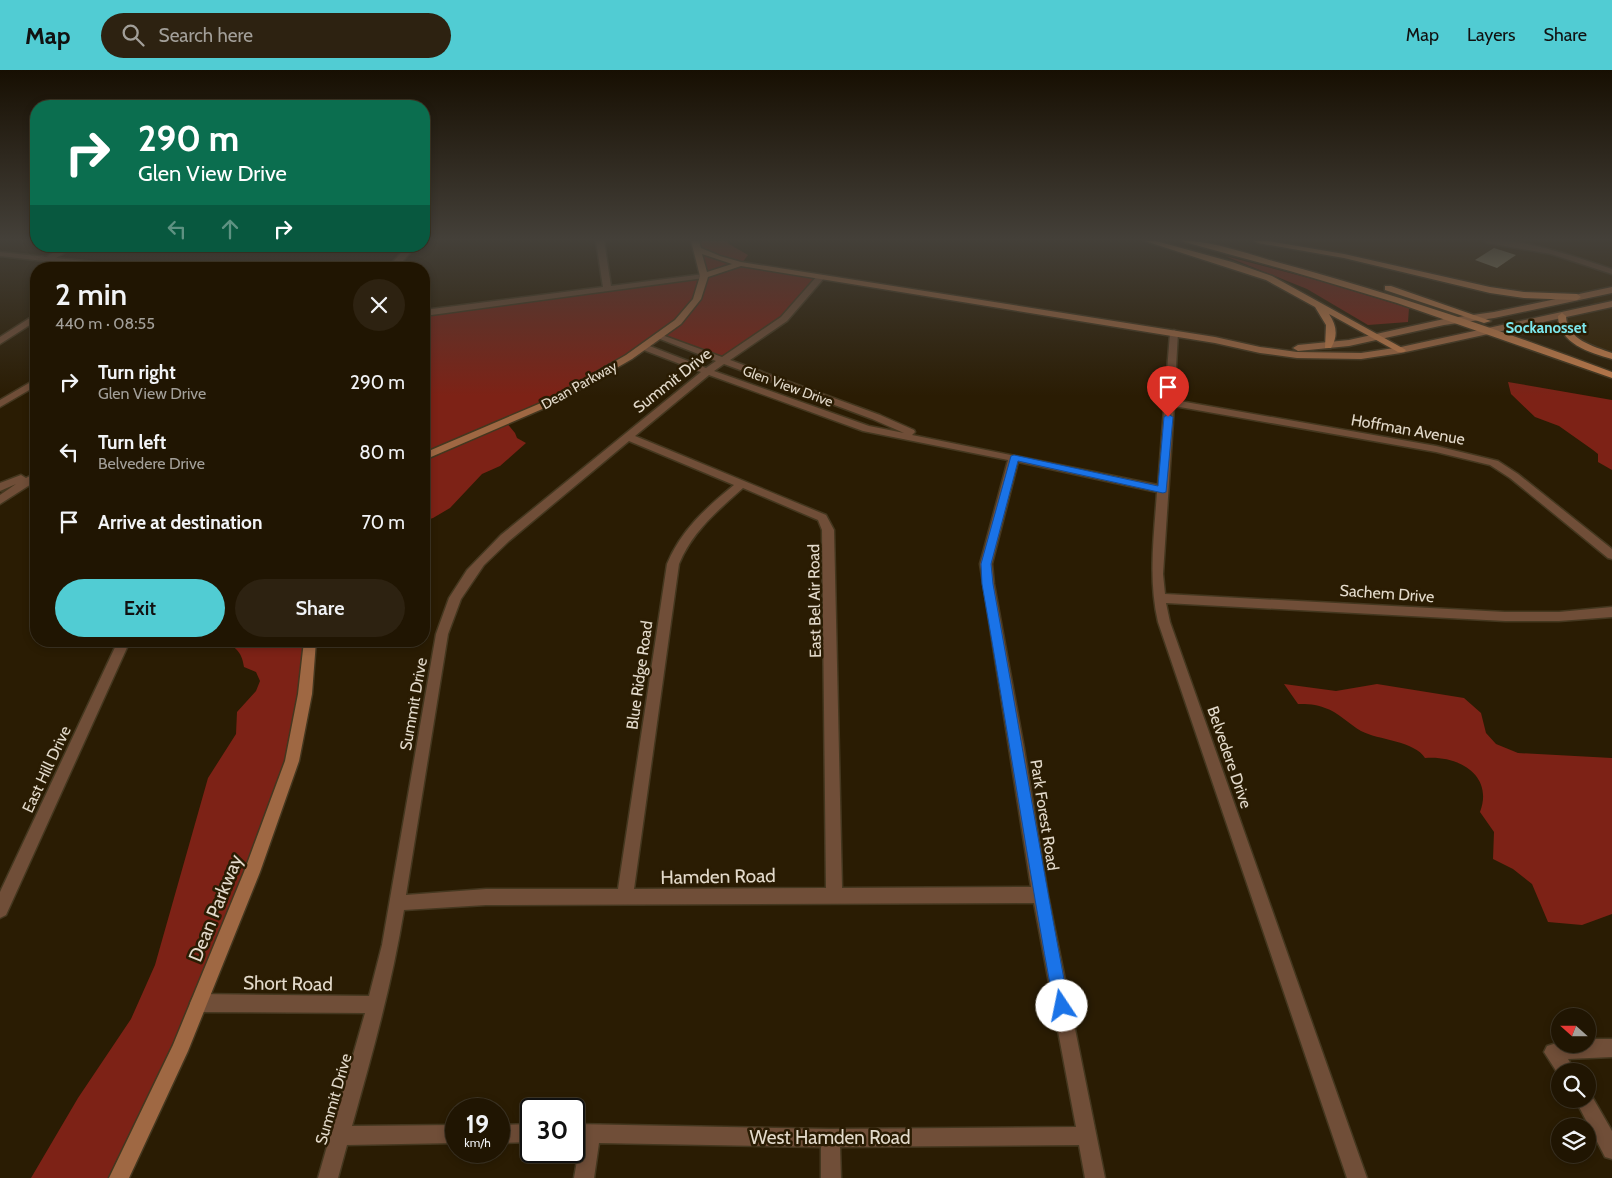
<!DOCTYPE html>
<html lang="en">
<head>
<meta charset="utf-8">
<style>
	body { margin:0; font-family:Cabin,sans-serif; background:#2d2211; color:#f1f3f6; height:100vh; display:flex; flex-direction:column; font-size:19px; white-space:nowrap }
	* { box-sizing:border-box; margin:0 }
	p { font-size:16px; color:#a29f99 }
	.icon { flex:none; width:28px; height:28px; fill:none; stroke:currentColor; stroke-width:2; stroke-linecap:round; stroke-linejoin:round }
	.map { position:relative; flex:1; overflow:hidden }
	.drawer { position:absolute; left:30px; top:192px; width:400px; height:385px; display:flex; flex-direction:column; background:#201502; border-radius:20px; box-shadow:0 2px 8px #0003,0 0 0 1px #3d3424 }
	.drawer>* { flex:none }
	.top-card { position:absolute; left:30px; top:30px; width:400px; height:152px; border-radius:20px; box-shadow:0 2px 8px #0003,0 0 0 1px #3d3424; background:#0b6e4f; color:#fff; overflow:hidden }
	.needle { width:32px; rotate:291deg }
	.tools { position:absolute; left:1551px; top:938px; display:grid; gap:10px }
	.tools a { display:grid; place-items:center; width:45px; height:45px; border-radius:50%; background:#201502; box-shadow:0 2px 8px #0003,0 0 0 1px #3d3424; font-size:25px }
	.speed { position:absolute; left:445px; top:1028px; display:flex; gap:10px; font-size:25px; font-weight:700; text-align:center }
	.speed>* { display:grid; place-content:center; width:65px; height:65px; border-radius:50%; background:#201502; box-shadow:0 2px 8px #0003,0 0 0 1px #3d3424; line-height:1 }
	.speed small { font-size:12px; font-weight:400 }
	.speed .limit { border:2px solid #111; border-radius:8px; background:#fff; color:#111 }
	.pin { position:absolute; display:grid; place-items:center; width:42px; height:42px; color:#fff; margin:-51px -21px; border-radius:50% 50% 50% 0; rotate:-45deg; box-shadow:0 0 5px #0007 }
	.pin .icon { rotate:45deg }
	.me { position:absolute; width:55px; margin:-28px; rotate:349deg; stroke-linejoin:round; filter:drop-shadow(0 0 4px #0008) }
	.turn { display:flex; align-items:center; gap:18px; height:105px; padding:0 25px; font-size:22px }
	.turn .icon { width:65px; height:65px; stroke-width:2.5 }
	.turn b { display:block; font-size:35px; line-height:42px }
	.lanes { display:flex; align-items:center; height:48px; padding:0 25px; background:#0003; justify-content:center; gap:25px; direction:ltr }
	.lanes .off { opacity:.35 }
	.round { display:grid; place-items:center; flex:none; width:52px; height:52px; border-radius:26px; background:#2d2211 }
	.overview { display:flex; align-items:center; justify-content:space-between; height:85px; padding:0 25px }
	h1 { font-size:30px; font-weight:600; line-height:38px }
	.cta { display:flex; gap:10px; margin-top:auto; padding:10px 25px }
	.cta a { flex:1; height:58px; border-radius:30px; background:#51ccd3; color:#111; font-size:20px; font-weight:600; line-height:58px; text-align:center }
	.cta a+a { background:#2d2211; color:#f1f3f6 }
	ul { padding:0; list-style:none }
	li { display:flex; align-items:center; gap:15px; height:70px; padding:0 25px }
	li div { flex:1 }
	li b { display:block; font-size:19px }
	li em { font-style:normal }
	header { display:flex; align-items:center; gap:30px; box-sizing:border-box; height:70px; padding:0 25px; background:#51ccd3; color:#111 }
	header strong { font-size:24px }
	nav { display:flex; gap:28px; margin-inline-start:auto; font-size:18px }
	.search { width:350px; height:45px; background:#2d2211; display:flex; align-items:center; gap:12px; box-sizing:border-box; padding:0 18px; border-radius:28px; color:#a29f99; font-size:19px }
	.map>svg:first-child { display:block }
</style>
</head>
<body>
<header>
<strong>Map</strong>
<div class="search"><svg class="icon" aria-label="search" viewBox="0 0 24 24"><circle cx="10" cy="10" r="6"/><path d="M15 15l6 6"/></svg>Search here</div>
<nav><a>Map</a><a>Layers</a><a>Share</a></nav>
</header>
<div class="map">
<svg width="1612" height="1108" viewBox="0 0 1612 1108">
	<rect width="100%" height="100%" fill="#2a1c03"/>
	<path fill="#322000" d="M 1262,171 L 1612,171 L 1612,287 L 1563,261 L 1565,246 L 1593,233 L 1596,226 L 1500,222 L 1302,177 Z"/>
	<path fill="#7d2216" d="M 695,171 L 727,171 L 729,174 L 748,185 L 742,193 L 817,206 L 792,241 L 725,289 L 661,268 L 506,352 L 515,363 L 517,368 L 526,373 L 500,396 L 482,404 L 450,438 L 433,448 L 424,451 L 424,242 L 702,206 Z
		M 1225,186 L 1320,211 L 1409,238 L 1408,252 L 1368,255 L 1307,219 Z
		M 1508,312 L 1612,330 L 1612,400 L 1598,392 L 1598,384 L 1593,380 L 1559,356 L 1535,347 L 1511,324 Z
		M 223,571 L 309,571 L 302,640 L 266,761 L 118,1108 L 31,1108 L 78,1028 L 131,949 L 155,895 L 208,708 L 236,664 L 237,642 L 256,621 L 260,611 L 256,602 L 244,597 C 242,582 236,577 223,571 Z
		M 1284,614 L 1336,621 L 1377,614 L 1464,628 L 1481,643 L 1486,663 L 1496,674 L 1518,683 L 1612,688 L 1612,844 L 1582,855 L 1548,852 L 1532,814 L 1513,799 L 1493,789 L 1494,762 L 1480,742 C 1494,705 1458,685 1425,688 C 1415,671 1378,670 1361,661 C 1349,654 1338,642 1325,638 C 1316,634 1307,634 1298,634 Z"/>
	<path fill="#a09d7d" d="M 1494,178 L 1516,185 L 1497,198 L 1475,190 Z"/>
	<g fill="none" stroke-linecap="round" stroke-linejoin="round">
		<defs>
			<path id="street" d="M 596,171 L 604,171 L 611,216 L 704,204 L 708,206 L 704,208 L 424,246 L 424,240 L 603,217 Z
				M 1484,171 C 1523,167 1575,187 1612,199 L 1612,204 L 1551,184 L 1488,173 Z
				M 65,176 L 75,176 L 56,188 L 140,197 L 144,199 L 115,199 L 0,186 L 0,182 L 46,187 Z
				M 407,176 L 416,176 L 396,199 L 387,199 Z
				M 818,205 L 825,207 L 787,251 L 730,290 L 880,345 L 914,360 L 915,362 L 912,365 L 1158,415 L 1170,263 L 1174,260 L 1178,263 L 1174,330 L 1436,376 L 1498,391 L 1518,404 L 1612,479 L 1612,489 L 1608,488 L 1510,408 L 1490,395 L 1436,382 L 1174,336 L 1163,504 L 1165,524 L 1505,542 L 1559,542 L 1612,537 L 1612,547 L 1559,551 L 1505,551 L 1166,533 L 1170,552 L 1367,1108 L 1347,1108 L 1158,552 C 1148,509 1154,466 1157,422 L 1018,392 L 992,494 L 994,514 L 1024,678 L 1048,825 L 1105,1108 L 1085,1108 L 1079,1075 L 840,1077 L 841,1108 L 821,1108 L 821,1077 L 599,1073 L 594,1108 L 574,1108 L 580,1073 L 574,1072 L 574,1054 L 830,1059 L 1076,1057 L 1034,833 L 486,835 L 404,840 C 392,914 372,985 352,1056 L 456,1055 L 456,1073 L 347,1075 L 338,1108 L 318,1108 L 365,943 L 199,942 L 193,939 L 190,933 L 193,927 L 199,924 L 369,926 L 382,875 L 436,564 L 449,528 L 467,500 L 501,465 L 701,302 L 641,279 L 641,275 L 647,275 L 706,298 L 716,291 L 655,267 L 656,265 L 662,265 L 722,287 L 781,247 ZM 724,294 L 872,349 L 904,363 L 869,356 L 714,301 ZM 709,305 L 863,361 L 1008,390 L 980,494 L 1031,817 L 842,818 L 834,460 L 826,445 L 635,366 ZM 629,371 L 734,415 C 706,438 681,460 667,494 L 618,819 L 486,819 L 406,825 L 448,564 L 461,529 L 484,495 L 509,471 ZM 743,418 L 818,450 L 822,460 L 826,818 L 634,819 L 679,494 C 692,462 717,441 743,418 Z
				M 36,244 L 36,251 L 0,274 L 0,267 Z
				M 36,309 L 36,316 L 0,337 L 0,330 Z
				M 36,403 L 36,411 L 0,434 L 0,425 L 16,414 L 0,421 L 0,413 L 21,405 L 26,408 Z
				M 118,571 L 130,571 L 6,845 L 0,848 L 0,822 Z
				M 1588,969 L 1612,969 L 1612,987 L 1568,989 L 1575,1001 L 1560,1001 L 1560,1007 L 1544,982 L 1547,976 L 1560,972 L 1560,974 L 1588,974 Z
				M 1588,1021 L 1590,1023 L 1612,1061 L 1612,1089 L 1605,1087 L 1575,1029 L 1588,1029 Z
				M 531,1054 L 531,1072 L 499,1073 L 499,1055 Z"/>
			<path id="secondary" d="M 691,171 L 699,171 L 701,178 L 720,186 L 741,192 L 1215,267 L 1260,277 L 1297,282 L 1361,283 L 1401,277 L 1612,231 L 1612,237 L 1401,283 L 1361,289 L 1297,288 L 1260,283 L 1215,273 L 741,196 L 708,207 L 701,229 L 681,254 L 632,289 L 554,334 L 424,390 L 424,383 L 548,330 L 626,285 L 675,250 L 693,229 L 700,206 ZM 702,184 L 732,194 L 707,202 Z
				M 1612,217 L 1612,223 L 1494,248 L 1444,255 L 1349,276 L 1298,281 L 1293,278 L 1298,275 L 1349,270 L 1444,249 L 1494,242 Z
				M 304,571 L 316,571 L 312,624 L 299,691 L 260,802 L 188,981 L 129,1108 L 109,1108 L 173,975 L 244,802 L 285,691 L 298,624 Z"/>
			<path id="primary" d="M 1145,171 L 1156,171 L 1232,192 L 1272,206 L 1406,280 L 1404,282 L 1398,282 L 1329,244 C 1337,256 1338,266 1331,278 L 1325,278 L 1326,255 L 1315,237 L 1266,210 Z
				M 1181,171 C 1205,169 1249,184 1273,191 C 1388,222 1501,260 1612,302 L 1612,308 L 1397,233 L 1290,201 Z
				M 1254,171 L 1269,171 L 1344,184 L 1490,217 L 1524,222 L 1577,224 L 1581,227 L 1577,230 L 1524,228 L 1490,223 L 1344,188 L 1258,173 Z
				M 1385,216 L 1391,216 L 1491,251 L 1484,253 L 1385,220 Z
				M 1562,243 L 1566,246 C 1567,270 1593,276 1612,283 L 1612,289 C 1590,283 1558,273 1558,246 Z"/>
		</defs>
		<use href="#street" stroke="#44371f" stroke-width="3"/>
		<use href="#secondary" stroke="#44371f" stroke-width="3"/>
		<use href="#primary" stroke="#44371f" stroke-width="3"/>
		<use href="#street" fill="#704e38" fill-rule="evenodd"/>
		<use href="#secondary" fill="#9f6843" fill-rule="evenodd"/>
		<use href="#primary" fill="#c27c4b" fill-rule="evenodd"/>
	</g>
	<linearGradient id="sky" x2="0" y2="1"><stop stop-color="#170f02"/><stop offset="0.52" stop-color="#444039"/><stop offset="1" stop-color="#444039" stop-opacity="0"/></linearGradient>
	<rect width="1612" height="326" fill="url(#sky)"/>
	<path fill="#1a73e8" stroke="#114b97" d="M 1168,344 L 1173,347 L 1166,422 L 1163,423 L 1018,391 L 991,494 L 993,514 C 1019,655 1042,796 1069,936 L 1067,942 L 1062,944 L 1056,942 L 1054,936 C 1028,796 1007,655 982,514 L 981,494 L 1011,386 L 1014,385 L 1158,416 L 1164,347 Z"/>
	<g text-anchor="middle" stroke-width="5" stroke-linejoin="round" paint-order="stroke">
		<g font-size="14" fill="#e3dacb" stroke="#2a1c03">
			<text transform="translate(579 315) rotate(-29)" y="5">Dean Parkway</text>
			<text transform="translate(788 316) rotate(20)" y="5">Glen View Drive</text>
		</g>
		<g font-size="15" font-weight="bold" fill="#7ce7ed" stroke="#2a1c03">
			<text x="1546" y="263">Sockanosset</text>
		</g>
		<g font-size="16" fill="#e3dacb" stroke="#2a1c03">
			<text transform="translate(672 310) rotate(-38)" y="6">Summit Drive</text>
			<text transform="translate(1408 359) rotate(10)" y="6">Hoffman Avenue</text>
			<text transform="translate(1387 523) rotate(4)" y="6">Sachem Drive</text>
			<text transform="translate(814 531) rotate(-91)" y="6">East Bel Air Road</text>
			<text transform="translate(639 605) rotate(-82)" y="6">Blue Ridge Road</text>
			<text transform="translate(413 634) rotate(-80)" y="6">Summit Drive</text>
			<text transform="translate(1230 687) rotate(71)" y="6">Belvedere Drive</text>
			<text transform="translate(46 699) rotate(-65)" y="6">East Hill Drive</text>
			<text transform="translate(1045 745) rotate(81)" y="6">Park Forest Road</text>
			<text transform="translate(333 1029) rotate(-74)" y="6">Summit Drive</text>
		</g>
		<g font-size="19" fill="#e3dacb" stroke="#2a1c03">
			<text transform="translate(718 806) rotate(-1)" y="7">Hamden Road</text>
			<text transform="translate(215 838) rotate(-68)" y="7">Dean Parkway</text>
			<text transform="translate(288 913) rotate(1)" y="7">Short Road</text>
			<text x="830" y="1074">West Hamden Road</text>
		</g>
	</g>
</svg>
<div class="tools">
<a><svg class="needle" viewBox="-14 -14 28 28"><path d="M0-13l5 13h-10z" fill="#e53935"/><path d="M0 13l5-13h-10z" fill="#a29f99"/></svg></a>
<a><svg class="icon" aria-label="search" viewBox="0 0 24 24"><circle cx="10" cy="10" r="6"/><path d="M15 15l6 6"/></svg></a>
<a><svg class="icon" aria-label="layers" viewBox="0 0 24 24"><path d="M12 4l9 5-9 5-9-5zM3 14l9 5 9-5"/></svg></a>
</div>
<div class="speed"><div>19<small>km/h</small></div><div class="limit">30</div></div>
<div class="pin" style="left:1168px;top:347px;background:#d93025"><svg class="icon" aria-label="arrive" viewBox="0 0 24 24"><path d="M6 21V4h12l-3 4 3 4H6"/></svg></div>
<svg class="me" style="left:1062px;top:936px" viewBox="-20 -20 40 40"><circle r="19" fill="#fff"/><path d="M0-13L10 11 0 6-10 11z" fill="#1a73e8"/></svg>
<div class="top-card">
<div class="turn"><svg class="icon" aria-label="right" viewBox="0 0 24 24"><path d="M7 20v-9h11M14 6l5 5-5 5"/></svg><div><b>290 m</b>Glen View Drive</div></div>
<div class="lanes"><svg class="icon off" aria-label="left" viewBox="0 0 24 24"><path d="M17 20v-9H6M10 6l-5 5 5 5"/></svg><svg class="icon off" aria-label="ahead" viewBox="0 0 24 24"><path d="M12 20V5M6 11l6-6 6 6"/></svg><svg class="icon" aria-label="right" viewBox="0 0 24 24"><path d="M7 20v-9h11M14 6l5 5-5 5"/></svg></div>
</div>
<section class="drawer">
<div class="overview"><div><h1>2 min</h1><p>440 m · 08:55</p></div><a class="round"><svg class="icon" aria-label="close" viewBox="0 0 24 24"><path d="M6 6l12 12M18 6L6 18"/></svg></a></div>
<ul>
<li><svg class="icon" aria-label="right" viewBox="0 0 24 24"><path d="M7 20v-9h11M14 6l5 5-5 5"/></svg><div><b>Turn right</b><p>Glen View Drive</p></div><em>290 m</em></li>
<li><svg class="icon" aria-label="left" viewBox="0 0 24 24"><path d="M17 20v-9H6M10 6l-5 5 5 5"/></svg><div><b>Turn left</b><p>Belvedere Drive</p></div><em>80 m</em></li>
<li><svg class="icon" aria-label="arrive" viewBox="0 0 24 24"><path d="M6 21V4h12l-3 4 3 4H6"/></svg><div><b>Arrive at destination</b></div><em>70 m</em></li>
</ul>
<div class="cta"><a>Exit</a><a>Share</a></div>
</section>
</div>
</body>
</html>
